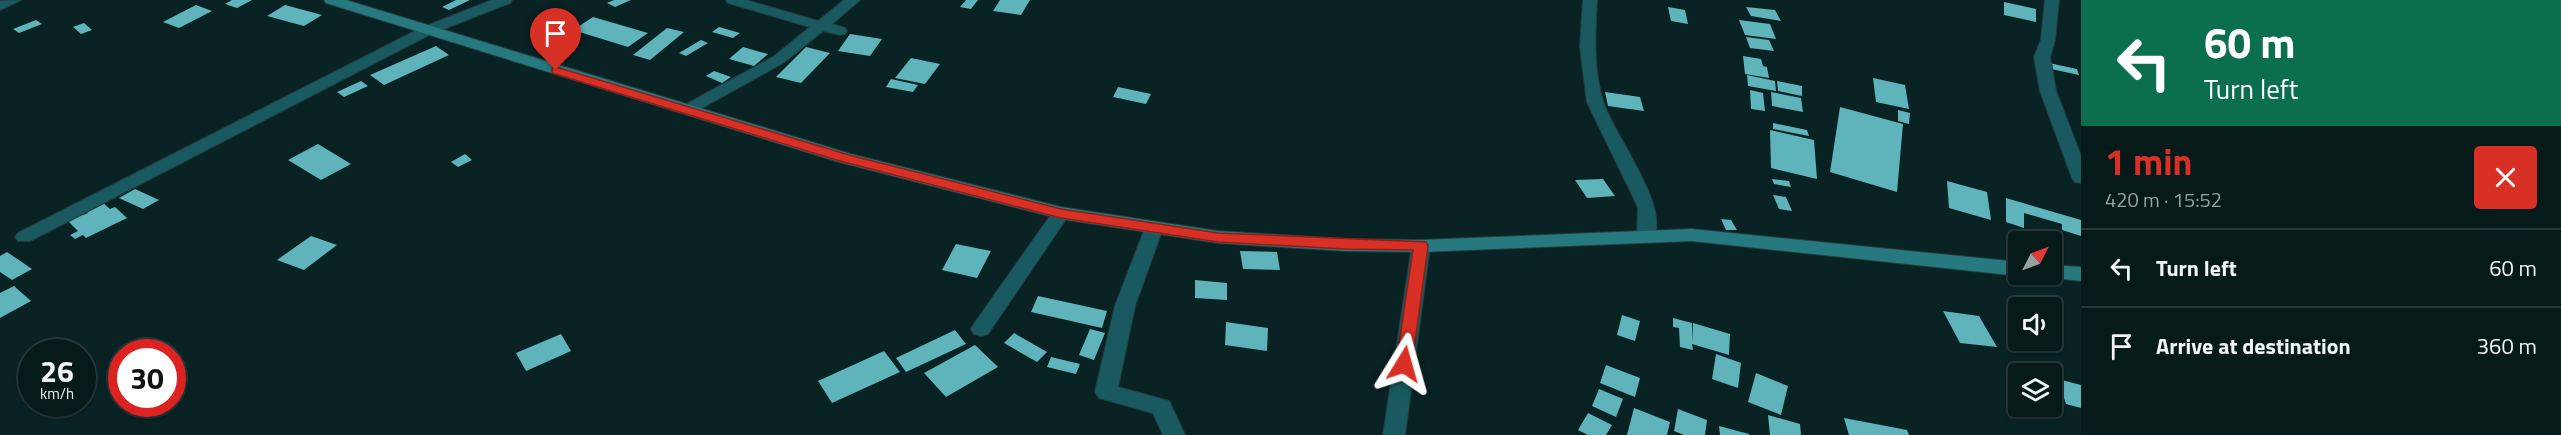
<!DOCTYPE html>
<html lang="en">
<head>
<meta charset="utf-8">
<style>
	body { margin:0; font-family:"Titillium Web",sans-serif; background:#102323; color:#f1f3f6; height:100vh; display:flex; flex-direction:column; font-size:22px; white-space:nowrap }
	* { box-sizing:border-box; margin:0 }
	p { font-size:20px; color:#98a1a2 }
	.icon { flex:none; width:33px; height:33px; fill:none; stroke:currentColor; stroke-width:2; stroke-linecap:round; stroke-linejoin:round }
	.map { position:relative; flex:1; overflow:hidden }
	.panel { display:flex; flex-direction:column; background:#071a1a; width:480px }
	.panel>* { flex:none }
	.top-card { background:#0b6e4f; color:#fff; overflow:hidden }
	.needle { width:39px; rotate:48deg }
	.fabs { position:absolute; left:2008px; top:231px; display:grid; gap:12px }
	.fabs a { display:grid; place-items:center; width:54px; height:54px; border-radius:6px; background:#071a1a; box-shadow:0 2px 4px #0004,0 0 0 2px #283839; font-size:30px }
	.speed { position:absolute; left:18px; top:339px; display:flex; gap:12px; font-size:30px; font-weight:700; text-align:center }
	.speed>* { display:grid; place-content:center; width:78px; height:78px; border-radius:50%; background:#071a1a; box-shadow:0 2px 4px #0004,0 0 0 2px #283839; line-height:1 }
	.speed small { font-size:15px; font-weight:400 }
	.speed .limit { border:9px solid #d22; background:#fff; color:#111 }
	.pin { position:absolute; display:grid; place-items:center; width:51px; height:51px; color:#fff; margin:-62px -26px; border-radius:50% 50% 50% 0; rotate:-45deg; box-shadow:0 0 6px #0007 }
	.pin .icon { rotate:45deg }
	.me { position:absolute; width:66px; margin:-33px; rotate:8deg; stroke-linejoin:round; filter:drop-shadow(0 0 4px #0008) }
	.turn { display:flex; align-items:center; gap:21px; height:126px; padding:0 24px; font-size:27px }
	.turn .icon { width:78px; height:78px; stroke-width:2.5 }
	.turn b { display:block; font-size:42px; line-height:51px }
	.round { display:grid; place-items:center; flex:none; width:63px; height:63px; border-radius:6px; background:#102323 }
	.overview { display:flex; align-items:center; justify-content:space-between; height:102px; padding:0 24px }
	h1 { font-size:36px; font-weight:700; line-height:45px; color:#d93025 }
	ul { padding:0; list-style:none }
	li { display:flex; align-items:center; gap:18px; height:78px; padding:0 24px; border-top:2px solid #283839 }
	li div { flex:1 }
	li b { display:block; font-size:22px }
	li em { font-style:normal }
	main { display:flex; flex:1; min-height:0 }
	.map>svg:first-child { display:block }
</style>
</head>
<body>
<main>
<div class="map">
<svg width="2081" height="435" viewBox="0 0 2081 435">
	<rect width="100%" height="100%" fill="#092223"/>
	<path fill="#5eb4ba" d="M 232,0 L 252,0 L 237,8 L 225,4 Z
		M 456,0 L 470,0 L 449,10 L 442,7 Z
		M 614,0 L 631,0 L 615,7 L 607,3 Z
		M 966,0 L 978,0 L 971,9 L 960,7 Z
		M 1000,0 L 1030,0 L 1021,15 L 993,11 Z
		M 2004,2 L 2036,9 L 2036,22 L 2004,15 Z
		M 196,5 L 212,11 L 179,28 L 163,22 Z
		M 285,5 L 322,15 L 304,26 L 267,16 Z
		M 1668,7 L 1685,10 L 1688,24 L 1671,21 Z
		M 1746,7 L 1775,10 L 1781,21 L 1751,16 Z
		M 593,17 L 648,33 L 628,47 L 573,30 Z
		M 36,20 L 42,24 L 19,33 L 13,29 Z
		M 1739,20 L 1770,24 L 1776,39 L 1745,35 Z
		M 84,23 L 92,30 L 81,34 L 73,27 Z
		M 719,27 L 740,33 L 733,38 L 712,32 Z
		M 667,28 L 684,32 L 650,60 L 633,55 Z
		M 850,34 L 882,39 L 870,56 L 838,51 Z
		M 1746,37 L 1769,40 L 1774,51 L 1750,48 Z
		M 701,40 L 708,43 L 686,56 L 679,53 Z
		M 436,46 L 449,55 L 384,85 L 370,75 Z
		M 743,47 L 768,54 L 754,66 L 729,59 Z
		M 806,47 L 830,53 L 801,83 L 776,77 Z
		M 1743,56 L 1761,59 L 1763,66 L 1767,67 L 1769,78 L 1745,74 Z
		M 911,58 L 940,64 L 925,84 L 895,78 Z
		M 2049,63 L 2077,69 L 2079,75 L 2051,69 Z
		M 714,71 L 731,77 L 722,83 L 706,76 Z
		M 1747,75 L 1775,81 L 1776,91 L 1748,86 Z
		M 1873,78 L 1905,85 L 1909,109 L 1876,102 Z
		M 891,79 L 918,85 L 913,92 L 886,87 Z
		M 361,81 L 368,86 L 344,97 L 337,92 Z
		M 1777,81 L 1802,86 L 1802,96 L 1778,91 Z
		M 1118,87 L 1151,94 L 1146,104 L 1113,97 Z
		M 1750,90 L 1763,93 L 1765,111 L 1751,109 Z
		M 1605,92 L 1640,97 L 1644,111 L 1608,106 Z
		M 1771,92 L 1801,98 L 1803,112 L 1772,106 Z
		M 1840,107 L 1903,124 L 1897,192 L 1830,172 Z
		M 1898,110 L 1910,113 L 1909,124 L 1898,121 Z
		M 1773,123 L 1807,130 L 1809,136 L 1773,129 Z
		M 1770,130 L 1814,140 L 1817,179 L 1771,168 Z
		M 318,144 L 351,164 L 321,180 L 288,160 Z
		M 465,154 L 472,160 L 458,167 L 451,162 Z
		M 1603,179 L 1615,196 L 1587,198 L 1575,180 Z
		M 1772,179 L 1789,181 L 1791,187 L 1774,184 Z
		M 1947,181 L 1987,192 L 1991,220 L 1949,208 Z
		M 135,189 L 159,200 L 143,209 L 119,198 Z
		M 1773,195 L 1786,197 L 1792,211 L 1779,209 Z
		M 2006,198 L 2081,220 L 2081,236 L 2062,230 L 2062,224 L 2024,213 L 2024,228 L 2006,222 Z
		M 102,202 L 110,209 L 115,207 L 127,218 L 86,238 L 83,235 L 75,239 L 70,235 L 78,231 L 66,219 L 80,212 L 83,215 L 88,213 L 85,210 Z
		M 1721,219 L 1731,220 L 1737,230 L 1726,230 Z
		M 311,236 L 337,245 L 304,270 L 277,260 Z
		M 956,244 L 991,251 L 977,278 L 942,270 Z
		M 1240,251 L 1277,252 L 1280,270 L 1243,269 Z
		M 7,252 L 32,269 L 12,280 L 0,272 L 0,256 Z
		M 1195,280 L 1227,283 L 1227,300 L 1195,298 Z
		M 14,286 L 31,301 L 0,318 L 0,293 Z
		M 1038,296 L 1107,311 L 1102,328 L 1031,312 Z
		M 1943,311 L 1979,316 L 1997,347 L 1960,343 Z
		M 1622,315 L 1640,321 L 1635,341 L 1617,335 Z
		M 1673,318 L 1692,323 L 1692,342 L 1693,323 L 1730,334 L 1729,355 L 1692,344 L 1693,350 L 1680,347 L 1679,328 L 1673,327 Z
		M 1226,322 L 1268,328 L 1267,351 L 1225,345 Z
		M 1090,329 L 1105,333 L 1094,360 L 1079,355 Z
		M 955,330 L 966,344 L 906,372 L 896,358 Z
		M 1014,333 L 1047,352 L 1037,362 L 1004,343 Z
		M 561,334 L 571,351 L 526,371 L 516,353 Z
		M 975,345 L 998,367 L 946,397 L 924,373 Z
		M 884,351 L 900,372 L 832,403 L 818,381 Z
		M 1716,354 L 1741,363 L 1738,388 L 1712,379 Z
		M 1051,357 L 1080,364 L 1076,374 L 1047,367 Z
		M 1606,365 L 1640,378 L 1635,397 L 1600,383 Z
		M 1756,373 L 1788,386 L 1781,415 L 1748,402 Z
		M 2058,379 L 2081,385 L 2081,408 L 2066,404 Z
		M 1599,389 L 1623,399 L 1616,417 L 1592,406 Z
		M 1634,408 L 1670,422 L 1667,435 L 1627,435 Z
		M 1678,409 L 1707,420 L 1705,435 L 1684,435 L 1674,431 Z
		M 1588,413 L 1612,425 L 1606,435 L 1588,435 L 1578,430 Z
		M 1768,415 L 1800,424 L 1801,435 L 1770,435 Z
		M 1844,418 L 1907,430 L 1909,435 L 1849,435 Z
		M 1719,426 L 1749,434 L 1749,435 L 1720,435 Z"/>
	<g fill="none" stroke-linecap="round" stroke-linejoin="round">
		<defs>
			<path id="street" d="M 21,0 L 0,10 L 0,1 Z
				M 492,0 L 512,0 L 510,3 L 431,34 L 30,241 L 18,241 L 15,237 L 18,233 L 421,28 Z
				M 726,0 L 746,0 L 818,21 L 844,0 L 860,0 L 832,24 L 845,28 L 847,31 L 845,34 L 840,35 L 823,31 L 783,63 L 693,113 L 681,113 L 679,110 L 681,107 L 773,57 L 810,27 L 728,3 Z
				M 1583,0 L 1597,0 C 1595,33 1593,69 1603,101 C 1613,135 1673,208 1652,241 L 1640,241 L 1637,237 L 1638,207 L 1587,102 L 1580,47 Z
				M 2045,0 L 2059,0 L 2055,40 L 2050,57 L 2056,91 L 2081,156 L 2081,183 L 2075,182 L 2072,178 L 2040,91 L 2034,57 L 2041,40 Z
				M 1061,207 L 1067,209 L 1070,213 L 988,334 L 981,336 L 974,334 L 971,329 L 974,324 L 1055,209 Z
				M 1154,222 L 1160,224 L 1163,228 L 1135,306 L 1118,387 L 1169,401 L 1185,435 L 1163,435 L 1153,413 L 1099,398 L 1095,392 L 1115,306 L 1145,228 L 1148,224 Z
				M 1421,240 L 1428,242 L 1430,246 L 1405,435 L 1383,435 L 1412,246 L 1414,242 Z"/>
			<path id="secondary" d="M 324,0 L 346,0 L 851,154 L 1061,207 L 1218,231 L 1345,239 L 1421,240 L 1692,229 L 2019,262 L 2019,274 L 2023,274 L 2019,276 L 1692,241 L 1421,252 L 1345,251 L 1218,243 L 1061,219 L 839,162 L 326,3 Z
				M 2052,265 L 2081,267 L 2081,281 L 2045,277 L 2044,274 L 2052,274 Z"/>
		</defs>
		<use href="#street" stroke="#253d3e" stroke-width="2"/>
		<use href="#secondary" stroke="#253d3e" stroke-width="2"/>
		<use href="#street" fill="#185a5f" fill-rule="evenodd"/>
		<use href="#secondary" fill="#267a7f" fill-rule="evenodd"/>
	</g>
	<path fill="#d93025" stroke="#8d1f18" stroke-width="1.5" d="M 556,67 L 849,155 L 1061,209 L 1218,233 L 1426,242 L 1428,246 L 1412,364 L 1410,368 L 1399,368 L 1396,364 L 1413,250 L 1345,249 L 1218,242 L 1061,218 L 840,161 L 552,73 L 552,68 Z"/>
</svg>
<div class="fabs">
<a><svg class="needle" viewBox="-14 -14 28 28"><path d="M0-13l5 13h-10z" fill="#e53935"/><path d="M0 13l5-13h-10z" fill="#98a1a2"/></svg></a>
<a><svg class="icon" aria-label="sound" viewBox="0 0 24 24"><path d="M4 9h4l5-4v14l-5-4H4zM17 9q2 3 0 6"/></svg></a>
<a><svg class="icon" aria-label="layers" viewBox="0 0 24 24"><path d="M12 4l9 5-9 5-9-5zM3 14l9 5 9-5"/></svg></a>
</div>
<div class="speed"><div>26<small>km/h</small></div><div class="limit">30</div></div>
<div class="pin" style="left:556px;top:70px;background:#d93025"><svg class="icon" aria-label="arrive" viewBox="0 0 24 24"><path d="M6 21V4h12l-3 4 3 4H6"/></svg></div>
<svg class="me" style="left:1404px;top:364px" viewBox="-20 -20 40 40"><path d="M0-17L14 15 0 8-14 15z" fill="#d93025" stroke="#fff" stroke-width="4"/></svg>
</div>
<section class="panel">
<div class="top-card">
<div class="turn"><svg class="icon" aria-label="left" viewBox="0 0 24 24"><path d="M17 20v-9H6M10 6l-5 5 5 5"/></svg><div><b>60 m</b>Turn left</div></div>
</div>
<div class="overview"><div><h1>1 min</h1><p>420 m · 15:52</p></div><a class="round" style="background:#d93025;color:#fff"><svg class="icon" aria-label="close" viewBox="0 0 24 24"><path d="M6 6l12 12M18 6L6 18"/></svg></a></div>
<ul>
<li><svg class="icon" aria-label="left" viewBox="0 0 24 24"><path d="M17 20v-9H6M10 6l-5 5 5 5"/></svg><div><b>Turn left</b></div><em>60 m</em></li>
<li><svg class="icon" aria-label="arrive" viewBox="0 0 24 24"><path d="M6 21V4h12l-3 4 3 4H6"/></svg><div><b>Arrive at destination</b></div><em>360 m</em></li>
</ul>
</section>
</main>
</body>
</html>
